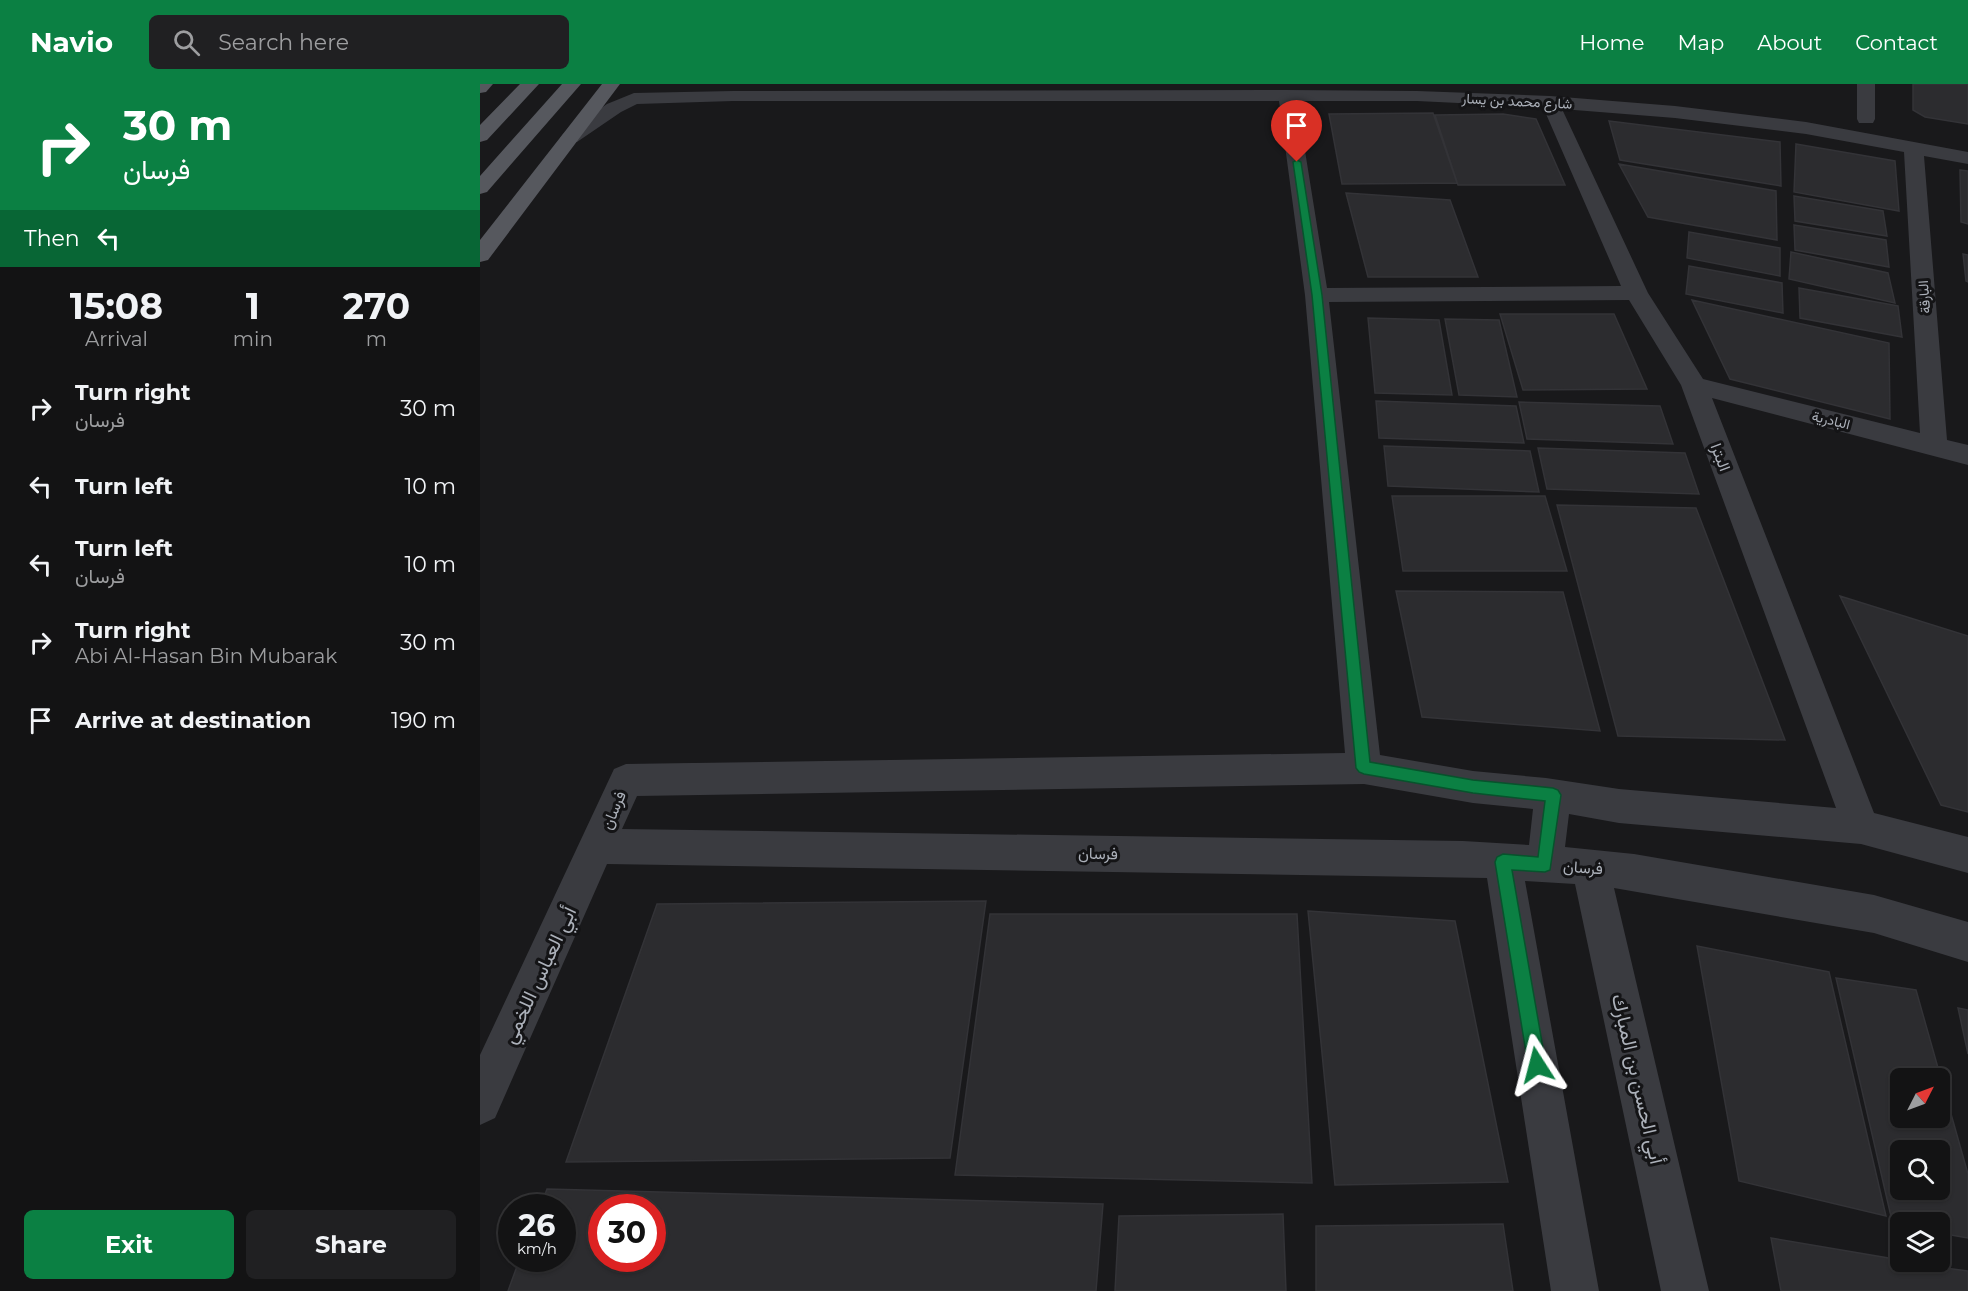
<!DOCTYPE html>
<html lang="en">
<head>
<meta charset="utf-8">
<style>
	body { margin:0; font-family:Montserrat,Vazirmatn,sans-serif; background:#202022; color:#f1f3f6; height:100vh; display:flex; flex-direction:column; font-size:22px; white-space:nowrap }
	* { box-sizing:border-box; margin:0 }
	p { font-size:20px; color:#9d9ea0 }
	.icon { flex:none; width:33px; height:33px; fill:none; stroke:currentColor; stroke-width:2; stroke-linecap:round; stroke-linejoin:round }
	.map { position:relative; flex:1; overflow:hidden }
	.side { display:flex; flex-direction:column; background:#131314; width:480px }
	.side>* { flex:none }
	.hud { background:#0b8043; color:#fff; overflow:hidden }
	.needle { width:39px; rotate:48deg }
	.fabs { position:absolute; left:1410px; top:984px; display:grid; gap:12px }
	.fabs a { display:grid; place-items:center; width:60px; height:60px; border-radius:9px; background:#131314; box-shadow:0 2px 4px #0004,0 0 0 2px #323234; font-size:30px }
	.speed { position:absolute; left:18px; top:1110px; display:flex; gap:12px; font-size:30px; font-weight:700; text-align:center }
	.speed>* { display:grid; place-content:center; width:78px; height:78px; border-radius:50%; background:#131314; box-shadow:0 2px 4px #0004,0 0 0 2px #323234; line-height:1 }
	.speed small { font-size:15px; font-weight:400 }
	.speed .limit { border:9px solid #d22; background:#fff; color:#111 }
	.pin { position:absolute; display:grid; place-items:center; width:51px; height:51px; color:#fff; margin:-62px -26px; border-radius:50% 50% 50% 0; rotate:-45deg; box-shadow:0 0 6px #0007 }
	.pin .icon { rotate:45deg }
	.me { position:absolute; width:66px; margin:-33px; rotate:351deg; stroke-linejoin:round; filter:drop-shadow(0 0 4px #0008) }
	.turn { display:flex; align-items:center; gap:21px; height:126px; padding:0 24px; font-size:27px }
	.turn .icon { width:78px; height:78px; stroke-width:2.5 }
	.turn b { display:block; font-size:42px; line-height:51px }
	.then { display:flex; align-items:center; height:57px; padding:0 24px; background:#0003; gap:12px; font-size:22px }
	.eta { display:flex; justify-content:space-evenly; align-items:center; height:102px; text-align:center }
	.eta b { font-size:36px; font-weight:700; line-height:42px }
	.button { display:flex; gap:12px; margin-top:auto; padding:12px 24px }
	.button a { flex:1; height:69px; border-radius:9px; background:#0b8043; color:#fff; font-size:24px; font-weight:700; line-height:69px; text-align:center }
	.button a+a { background:#202022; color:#f1f3f6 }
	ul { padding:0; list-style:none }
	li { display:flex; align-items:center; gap:18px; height:78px; padding:0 24px }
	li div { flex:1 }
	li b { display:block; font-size:22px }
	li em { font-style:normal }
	header { display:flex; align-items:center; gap:36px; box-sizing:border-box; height:84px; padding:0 30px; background:#0b8043; color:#fff }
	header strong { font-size:28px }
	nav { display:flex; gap:33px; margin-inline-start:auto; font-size:21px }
	.search { width:420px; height:54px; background:#202022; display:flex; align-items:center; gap:15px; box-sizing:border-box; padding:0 21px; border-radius:9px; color:#9d9ea0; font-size:22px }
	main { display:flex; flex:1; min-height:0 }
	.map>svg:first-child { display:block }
</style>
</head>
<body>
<header>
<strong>Navio</strong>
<div class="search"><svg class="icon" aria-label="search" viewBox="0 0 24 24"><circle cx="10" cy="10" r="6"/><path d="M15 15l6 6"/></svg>Search here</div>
<nav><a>Home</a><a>Map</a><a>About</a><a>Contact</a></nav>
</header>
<main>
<section class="side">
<div class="hud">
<div class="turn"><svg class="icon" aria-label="right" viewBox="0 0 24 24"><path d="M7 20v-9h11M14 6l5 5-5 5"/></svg><div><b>30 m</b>فرسان</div></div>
<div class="then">Then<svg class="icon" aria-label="left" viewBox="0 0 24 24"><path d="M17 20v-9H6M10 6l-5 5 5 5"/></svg></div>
</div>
<div class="eta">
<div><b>15:08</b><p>Arrival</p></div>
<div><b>1</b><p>min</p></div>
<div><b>270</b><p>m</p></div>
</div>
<ul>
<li><svg class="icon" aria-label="right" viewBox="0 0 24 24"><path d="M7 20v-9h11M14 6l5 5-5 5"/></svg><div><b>Turn right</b><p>فرسان</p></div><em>30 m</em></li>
<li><svg class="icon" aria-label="left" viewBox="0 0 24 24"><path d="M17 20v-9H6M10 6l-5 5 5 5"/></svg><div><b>Turn left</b></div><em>10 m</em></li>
<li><svg class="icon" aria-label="left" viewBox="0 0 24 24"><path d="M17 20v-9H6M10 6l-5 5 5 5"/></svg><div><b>Turn left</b><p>فرسان</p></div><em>10 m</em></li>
<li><svg class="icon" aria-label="right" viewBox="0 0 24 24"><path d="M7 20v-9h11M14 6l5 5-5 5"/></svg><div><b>Turn right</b><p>Abi Al-Hasan Bin Mubarak</p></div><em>30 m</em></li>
<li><svg class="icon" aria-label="arrive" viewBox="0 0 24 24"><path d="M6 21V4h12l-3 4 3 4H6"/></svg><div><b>Arrive at destination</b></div><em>190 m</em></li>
</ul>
<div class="button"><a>Exit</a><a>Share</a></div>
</section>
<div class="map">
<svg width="1488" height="1207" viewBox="0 0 1488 1207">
	<rect width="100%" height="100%" fill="#19191b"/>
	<path fill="#2c2c2f" stroke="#333337" stroke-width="1.5" fill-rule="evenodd" d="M 1433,0 L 1488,0 L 1488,40 L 1445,33 L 1433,26 Z
		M 953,29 L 977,99 L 862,100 L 849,30 Z
		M 1023,30 L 1056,35 L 1085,101 L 978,101 L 955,31 Z
		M 1129,37 L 1300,58 L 1301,102 L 1140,76 Z
		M 1316,60 L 1415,77 L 1419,127 L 1314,108 Z
		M 1139,80 L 1296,107 L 1297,156 L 1168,133 Z
		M 1480,86 L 1488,87 L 1488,140 L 1481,138 Z
		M 866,109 L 970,116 L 998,193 L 888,193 Z
		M 1314,112 L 1403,127 L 1407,152 L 1315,137 Z
		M 1314,141 L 1406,156 L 1409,183 L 1315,166 Z
		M 1209,148 L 1300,164 L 1300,192 L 1207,174 Z
		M 1311,168 L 1408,189 L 1415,219 L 1309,195 Z
		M 1483,170 L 1488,171 L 1488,198 L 1486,197 Z
		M 1209,182 L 1302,199 L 1303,229 L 1206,210 Z
		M 1319,204 L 1418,222 L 1422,253 L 1320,234 Z
		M 1212,216 L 1409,259 L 1410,335 L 1250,295 Z
		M 1020,230 L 1134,230 L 1167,305 L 1043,306 Z
		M 888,234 L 959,236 L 972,311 L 895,309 Z
		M 965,235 L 1019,236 L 1037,313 L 979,311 Z
		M 896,317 L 1036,322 L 1044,359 L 899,354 Z
		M 1039,318 L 1180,322 L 1193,360 L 1047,355 Z
		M 904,362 L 1050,367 L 1059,408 L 908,402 Z
		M 1058,364 L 1205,369 L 1219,410 L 1067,405 Z
		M 912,412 L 1065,412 L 1087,487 L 923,487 Z
		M 1077,421 L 1216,424 L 1305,656 L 1138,652 Z
		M 916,507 L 1083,508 L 1120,647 L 942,633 Z
		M 1360,512 L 1488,552 L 1488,728 L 1461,721 Z
		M 506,817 L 470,1074 L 86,1078 L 177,820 Z
		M 828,827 L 975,837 L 1028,1098 L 855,1101 Z
		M 510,830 L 817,830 L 832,1099 L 475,1091 Z
		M 1217,862 L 1349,888 L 1406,1132 L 1259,1097 Z
		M 1356,894 L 1436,906 L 1488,1090 L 1488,1154 L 1460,1149 L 1460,1138 L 1420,1138 L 1420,1142 L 1413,1141 ZM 1420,994 L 1460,994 L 1460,1034 L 1420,1034 ZM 1420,1066 L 1460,1066 L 1460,1106 L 1420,1106 Z
		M 1478,924 L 1488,926 L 1488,970 Z
		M 67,1105 L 623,1120 L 616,1207 L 28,1207 L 40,1174 L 82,1174 L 82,1124 L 60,1124 ZM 122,1124 L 172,1124 L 172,1174 L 122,1174 Z
		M 803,1130 L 806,1207 L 635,1207 L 639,1132 Z
		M 1023,1140 L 1033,1207 L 836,1207 L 836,1142 Z
		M 1291,1154 L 1420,1176 L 1420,1178 L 1488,1187 L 1488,1207 L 1301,1207 Z"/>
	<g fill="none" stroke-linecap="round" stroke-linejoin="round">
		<path fill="#3a3b40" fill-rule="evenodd" d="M 1377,0 L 1395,0 L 1395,35 L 1393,39 L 1379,39 L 1377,35 Z
			M 807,6 L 937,7 L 1070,12 L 1195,22 L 1326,38 L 1488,68 L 1488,80 L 1444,72 L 1467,356 L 1488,361 L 1488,381 L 1232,314 L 1394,729 L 1488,753 L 1488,789 L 1381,760 L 1139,739 L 1089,730 L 1085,763 L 1154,770 L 1394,811 L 1488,838 L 1488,878 L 1394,849 L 1134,804 L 1229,1207 L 1181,1207 L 1095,800 L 1045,797 L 1119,1207 L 1071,1207 L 1007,794 L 127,780 L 15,1034 L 0,1041 L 0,971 L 134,685 L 146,680 L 865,669 L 825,211 L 799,17 L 253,17 L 157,20 L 141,28 L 97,58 L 83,58 L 80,54 L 83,50 L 127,20 L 154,9 L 253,7 ZM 817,17 L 937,17 L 1063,23 L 1141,202 L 847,204 ZM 1082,25 L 1195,34 L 1326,50 L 1424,68 L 1440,349 L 1223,295 L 1168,209 ZM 1149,216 L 1201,301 L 1356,724 L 1139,705 L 1066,694 L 993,687 L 900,671 L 849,218 ZM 884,700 L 993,719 L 1053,725 L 1049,761 L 983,757 L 142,745 L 157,712 Z"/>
		<path fill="#56585e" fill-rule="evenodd" d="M 0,0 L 13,0 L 6,8 L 0,9 Z
			M 40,0 L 59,0 L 7,56 L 0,58 L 0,41 Z
			M 82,0 L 101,0 L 7,108 L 0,110 L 0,92 Z
			M 122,0 L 140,0 L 8,176 L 0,178 L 0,156 Z"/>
	</g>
	<path fill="#0b8043" stroke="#07532c" stroke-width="1.5" d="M 817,76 L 821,78 L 842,211 L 890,678 L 993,696 L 1073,704 L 1078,706 L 1081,711 L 1070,786 L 1065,788 L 1032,786 L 1066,981 L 1063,987 L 1057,990 L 1051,987 L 1048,981 L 1015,778 L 1017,773 L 1023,770 L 1058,773 L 1065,717 L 993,709 L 884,690 L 879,688 L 876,684 L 832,211 L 813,78 Z"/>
	<g text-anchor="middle" stroke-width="6" stroke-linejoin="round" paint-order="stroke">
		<g font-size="14" fill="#acb1ba" stroke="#141416">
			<text transform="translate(1037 17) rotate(3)" y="5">شارع محمد بن يسار</text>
			<text transform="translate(1444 213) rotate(-94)" y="5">البارقة</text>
			<text transform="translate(1351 336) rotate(14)" y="5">البادرية</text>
		</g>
		<g font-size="16" fill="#acb1ba" stroke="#141416">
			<text transform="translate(1241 373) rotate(69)" y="6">البترا</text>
			<text transform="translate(133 726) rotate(-67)" y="6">فرسان</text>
			<text transform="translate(618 769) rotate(1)" y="6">فرسان</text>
			<text transform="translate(1103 783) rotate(4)" y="6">فرسان</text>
		</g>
		<g font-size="20" fill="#acb1ba" stroke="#141416">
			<text transform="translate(59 891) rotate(-65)" y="7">أبي العباس اللخمي</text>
			<text transform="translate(1158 995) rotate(77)" y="7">أبي الحسن بن المبارك</text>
		</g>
	</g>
</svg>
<div class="fabs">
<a><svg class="needle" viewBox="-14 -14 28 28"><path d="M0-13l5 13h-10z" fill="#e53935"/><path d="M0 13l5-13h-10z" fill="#9d9ea0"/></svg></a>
<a><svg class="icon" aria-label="search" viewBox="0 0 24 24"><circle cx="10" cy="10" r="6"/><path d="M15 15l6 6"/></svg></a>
<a><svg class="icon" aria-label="layers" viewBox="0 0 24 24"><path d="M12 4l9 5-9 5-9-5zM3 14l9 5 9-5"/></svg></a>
</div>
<div class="speed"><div>26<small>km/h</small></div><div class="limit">30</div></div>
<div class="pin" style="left:817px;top:78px;background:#d93025"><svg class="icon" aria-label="arrive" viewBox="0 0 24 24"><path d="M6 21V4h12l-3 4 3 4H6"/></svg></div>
<svg class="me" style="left:1057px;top:981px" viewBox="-20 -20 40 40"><path d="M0-17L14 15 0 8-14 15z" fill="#0b8043" stroke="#fff" stroke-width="4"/></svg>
</div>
</main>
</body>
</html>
